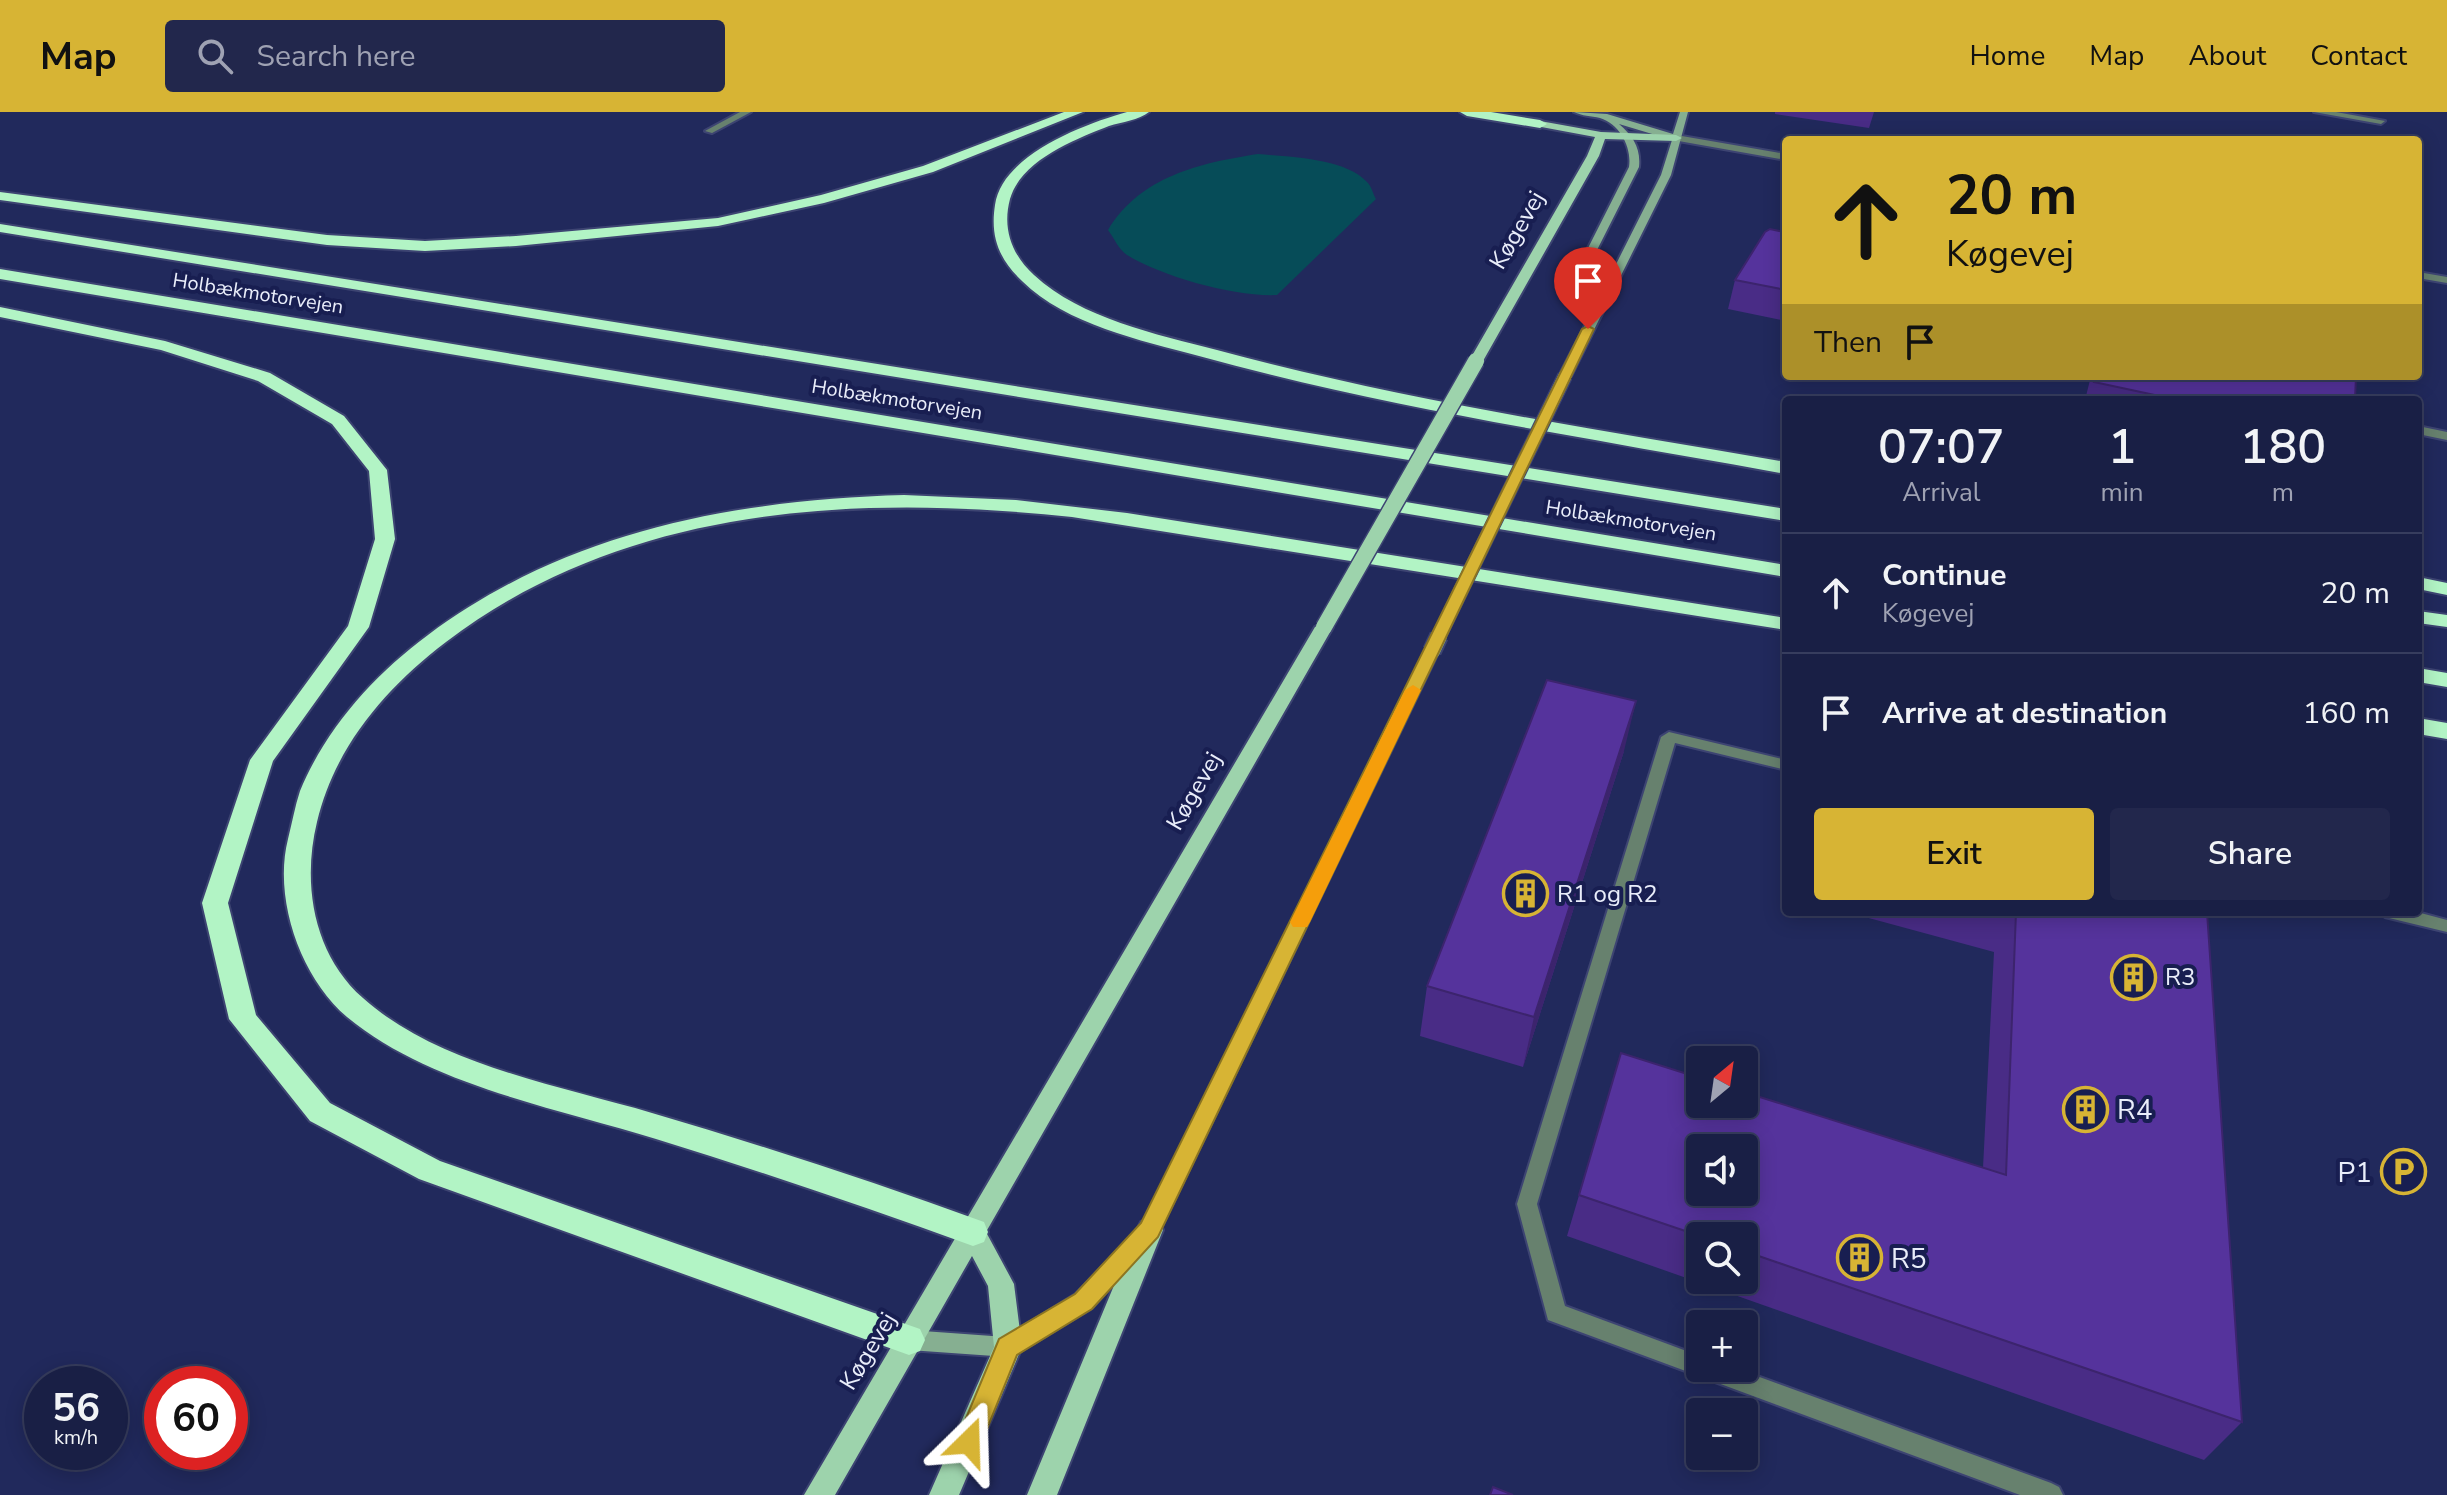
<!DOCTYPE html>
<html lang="en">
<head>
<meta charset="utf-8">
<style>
	body { margin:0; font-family:"Nunito Sans",sans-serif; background:#22274c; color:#f1f3f6; height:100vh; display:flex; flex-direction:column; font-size:30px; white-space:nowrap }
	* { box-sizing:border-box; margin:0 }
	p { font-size:26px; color:#9fa2b3 }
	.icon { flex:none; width:44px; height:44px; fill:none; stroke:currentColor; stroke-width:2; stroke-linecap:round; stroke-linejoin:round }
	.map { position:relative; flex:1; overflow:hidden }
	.sheet { position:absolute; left:1782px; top:284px; width:640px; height:520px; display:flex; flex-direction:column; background:#191f45; border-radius:8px; box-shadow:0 4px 20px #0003,0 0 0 2px #373d5e }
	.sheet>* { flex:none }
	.guide { position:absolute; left:1782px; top:24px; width:640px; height:244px; border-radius:8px; box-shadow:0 4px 20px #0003,0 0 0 2px #373d5e; background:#d7b434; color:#111; overflow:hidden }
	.needle { width:52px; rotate:29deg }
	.tools { position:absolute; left:1686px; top:934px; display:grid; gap:16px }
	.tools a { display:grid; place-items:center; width:72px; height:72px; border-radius:8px; background:#191f45; box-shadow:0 4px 20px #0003,0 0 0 2px #373d5e; font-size:40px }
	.speed { position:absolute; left:24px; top:1254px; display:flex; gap:16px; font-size:40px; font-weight:700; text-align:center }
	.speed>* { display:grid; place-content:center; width:104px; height:104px; border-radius:50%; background:#191f45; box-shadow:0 4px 20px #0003,0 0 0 2px #373d5e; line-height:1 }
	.speed small { font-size:20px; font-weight:400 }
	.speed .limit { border:12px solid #d22; background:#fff; color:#111 }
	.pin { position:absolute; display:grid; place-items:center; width:68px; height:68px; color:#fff; margin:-82px -34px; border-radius:50% 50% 50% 0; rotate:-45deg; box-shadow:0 0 8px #0007 }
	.pin .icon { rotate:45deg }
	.me { position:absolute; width:88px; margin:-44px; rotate:22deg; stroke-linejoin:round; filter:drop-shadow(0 0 6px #0008) }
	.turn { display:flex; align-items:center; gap:28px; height:168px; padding:0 32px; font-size:36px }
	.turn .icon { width:104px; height:104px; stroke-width:2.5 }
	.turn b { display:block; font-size:56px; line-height:68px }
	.then { display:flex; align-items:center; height:76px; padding:0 32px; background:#0003; gap:16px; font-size:30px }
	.eta { display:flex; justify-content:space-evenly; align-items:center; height:136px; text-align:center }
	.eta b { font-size:48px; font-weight:600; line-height:56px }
	.action { display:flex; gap:16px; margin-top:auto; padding:16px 32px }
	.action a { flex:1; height:92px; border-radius:8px; background:#d7b434; color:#111; font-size:32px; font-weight:600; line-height:92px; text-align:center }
	.action a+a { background:#22274c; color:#f1f3f6 }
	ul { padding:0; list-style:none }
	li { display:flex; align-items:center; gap:24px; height:120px; padding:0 32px; border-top:2px solid #373d5e }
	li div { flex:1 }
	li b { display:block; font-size:30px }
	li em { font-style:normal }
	header { display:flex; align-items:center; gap:48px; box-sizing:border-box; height:112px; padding:0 40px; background:#d7b434; color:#111 }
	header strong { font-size:38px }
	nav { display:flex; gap:44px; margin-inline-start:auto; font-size:28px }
	.search { width:560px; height:72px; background:#22274c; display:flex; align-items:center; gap:20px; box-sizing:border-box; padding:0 28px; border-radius:8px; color:#9fa2b3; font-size:30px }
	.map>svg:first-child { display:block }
</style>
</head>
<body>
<header>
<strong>Map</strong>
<div class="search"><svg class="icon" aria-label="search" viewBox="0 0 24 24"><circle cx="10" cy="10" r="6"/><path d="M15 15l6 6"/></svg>Search here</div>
<nav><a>Home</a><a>Map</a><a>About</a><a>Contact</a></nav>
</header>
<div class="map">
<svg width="2447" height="1383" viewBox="0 0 2447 1383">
	<rect width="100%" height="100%" fill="#21295c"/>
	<path fill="#064c58" d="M 1258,42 C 1289,45 1345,46 1367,70 C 1371,73 1373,82 1376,87 L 1277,183 C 1235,185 1163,165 1127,143 C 1119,138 1114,126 1108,118 C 1141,64 1200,51 1258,42 Z"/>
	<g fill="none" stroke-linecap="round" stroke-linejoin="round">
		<defs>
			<path id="lane" d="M 740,0 L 751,0 L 712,21 L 705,19 Z
				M 2314,0 L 2336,0 L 2385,9 L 2381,12 Z
				M 1669,620 L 1786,648 L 1786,658 L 1675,631 L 1537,1092 L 1565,1194 L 1700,1244 L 1700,1256 L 1735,1256 L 2051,1371 L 2059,1375 L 2063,1383 L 2020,1383 L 1548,1208 L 1517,1092 L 1661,625 Z
				M 2382,800 L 2417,800 L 2447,808 L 2447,820 L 2385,805 Z"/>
			<path id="street" d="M 1676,23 L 1786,42 L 1786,48 L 1673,28 L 1673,24 Z
				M 2418,160 L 2447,165 L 2447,171 L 2418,166 Z
				M 2418,314 L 2447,320 L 2447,328 L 2418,322 Z"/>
			<path id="secondary" d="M 1574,0 L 1607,2 L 1673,22 L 1680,0 L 1688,0 L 1671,63 L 1571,264 L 1565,267 L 1559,264 L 1595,194 L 1585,142 L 1629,55 C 1632,36 1620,12 1600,6 C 1591,4 1582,4 1574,0 ZM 1619,12 L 1672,28 L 1661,63 L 1602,180 L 1595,142 L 1639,55 C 1641,36 1633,24 1619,12 Z
				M 1432,535 L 1439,539 L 1157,1124 L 1092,1196 L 1016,1242 L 1008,1245 L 909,1238 L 901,1235 L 898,1228 L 901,1221 L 909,1218 L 1006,1225 L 1076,1182 L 1143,1112 L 1425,539 Z"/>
			<path id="primary" d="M 1540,9 L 1601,20 L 1676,23 L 1682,26 L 1676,29 L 1605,27 L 1599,44 L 1483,249 L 1476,253 L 1471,252 L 1469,249 L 1587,44 L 1595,25 L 1536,14 L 1534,12 Z
				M 1324,510 L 1333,515 L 986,1120 L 1014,1172 L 1022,1235 L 959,1383 L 929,1383 L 994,1235 L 988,1174 L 972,1144 L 835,1383 L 804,1383 L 1315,515 Z
				M 1150,1107 L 1159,1110 L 1163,1118 L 1057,1383 L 1027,1383 L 1137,1118 L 1141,1110 Z"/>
			<path id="highway" d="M 1064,0 L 1083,0 L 933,60 L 824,91 L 718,114 L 516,134 L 425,139 L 327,133 L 0,88 L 0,80 L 327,123 L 425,129 L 516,124 L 718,106 L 821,83 L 923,54 Z
				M 1127,0 L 1149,0 C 1139,8 1122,10 1109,14 C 1076,27 1021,48 1010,87 C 1002,117 1012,143 1034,163 C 1082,207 1156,222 1217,238 C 1404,289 1596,317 1786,350 L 1786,362 C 1722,350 1659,340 1595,328 C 1462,305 1329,280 1199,244 C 1140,228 1067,213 1022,169 C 999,147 990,125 995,93 C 1002,43 1084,12 1127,0 Z
				M 1460,0 L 1491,0 L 1540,8 L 1547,12 L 1540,16 L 1467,4 Z
				M 0,112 L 1786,397 L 1786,409 L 0,120 Z
				M 0,157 L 1786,453 L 1786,465 L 0,167 Z
				M 0,195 L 165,229 L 270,261 L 344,304 L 387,358 L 395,427 L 369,515 L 273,649 L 228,791 L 256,903 L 330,991 L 440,1049 L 920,1217 L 925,1228 L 920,1239 L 909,1243 L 419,1067 L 310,1009 L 229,907 L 202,791 L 250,648 L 348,514 L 375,427 L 369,359 L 332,312 L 258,269 L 161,238 L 0,205 Z
				M 904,383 L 1016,388 L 1127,401 L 1786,506 L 1786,518 L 1072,405 C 856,382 626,393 446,530 C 386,576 335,634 317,710 C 302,771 313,842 363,886 C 436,952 560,974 652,1001 C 764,1034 875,1070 984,1110 L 988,1120 L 984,1130 L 973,1134 C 868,1096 763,1060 656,1027 C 556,996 429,973 347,905 C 300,865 273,786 288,727 C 292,711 295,694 300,679 C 326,616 374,563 428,523 C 567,419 734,388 904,383 Z
				M 2418,465 L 2447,471 L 2447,483 L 2418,477 Z
				M 2418,499 L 2447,503 L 2447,515 L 2418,511 Z
				M 2418,556 L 2447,561 L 2447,575 L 2418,570 Z
				M 2418,606 L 2447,611 L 2447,627 L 2418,622 Z"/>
		</defs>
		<use href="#lane" stroke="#3d4472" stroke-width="4"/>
		<use href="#street" stroke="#3d4472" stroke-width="4"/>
		<use href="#secondary" stroke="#3d4472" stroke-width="4"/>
		<use href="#primary" stroke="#3d4472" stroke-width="4"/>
		<use href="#highway" stroke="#3d4472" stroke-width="4"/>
		<use href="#lane" fill="#67816e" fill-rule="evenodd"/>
		<use href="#street" fill="#67816e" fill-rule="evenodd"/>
		<use href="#secondary" fill="#86af91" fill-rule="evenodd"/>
		<use href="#primary" fill="#9dd3ac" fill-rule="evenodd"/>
		<use href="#highway" fill="#b2f4c5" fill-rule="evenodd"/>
		<defs>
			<path id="secondary-bridge-far1" d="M 1438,526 L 1565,264"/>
			<path id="secondary-bridge" d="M 1432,539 L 1439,524"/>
			<path id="primary-bridge" d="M 1324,515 L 1476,249"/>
		</defs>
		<use href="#secondary-bridge-far1" stroke="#3d4472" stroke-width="16" stroke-linecap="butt"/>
		<use href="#secondary-bridge" stroke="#3d4472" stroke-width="20" stroke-linecap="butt"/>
		<use href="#primary-bridge" stroke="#3d4472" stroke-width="19" stroke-linecap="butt"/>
		<use href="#secondary-bridge-far1" stroke="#86af91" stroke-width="13"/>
		<use href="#secondary-bridge" stroke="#86af91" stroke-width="16"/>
		<use href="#primary-bridge" stroke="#9dd3ac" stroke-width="16"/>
	</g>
	<path fill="#492c86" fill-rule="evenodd" d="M 1775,0 L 1874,0 L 1869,16 L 1775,2 Z
		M 1786,115 L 1786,209 L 1728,197 L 1735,168 L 1784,120 Z
		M 2091,264 L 2356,264 L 2355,288 L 2085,288 Z
		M 1624,639 L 1523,955 L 1420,924 L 1427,874 Z
		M 1854,800 L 2207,800 L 2242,1310 L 2204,1348 L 1567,1124 L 1621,941 L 1983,1056 L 1994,840 L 1854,802 ZM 1700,1124 L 1744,1124 L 1744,1168 L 1700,1168 Z"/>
	<path fill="#3c246d" d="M 1636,589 L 1624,639 L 1523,955 L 1534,905 Z"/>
	<path fill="#55339c" stroke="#3c246d" stroke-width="2" fill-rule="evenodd" d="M 1786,115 L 1786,178 L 1735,168 L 1765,120 L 1770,117 L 1784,120 Z
		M 2096,264 L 2356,264 L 2355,288 L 2178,288 L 2094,270 Z
		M 1547,568 L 1636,589 L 1534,905 L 1427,874 Z
		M 2016,800 L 2207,800 L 2242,1310 L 1744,1139 L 1744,1124 L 1700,1124 L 1579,1083 L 1621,941 L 1700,966 L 1700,992 L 1744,992 L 1744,980 L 2006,1063 ZM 1700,1036 L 1744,1036 L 1744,1080 L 1700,1080 Z
		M 1493,1375 L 1513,1383 L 1490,1383 Z"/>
	<path fill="#d7b434" stroke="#8c7522" stroke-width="2" d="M 1588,214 L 1594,217 L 1158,1125 L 1092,1197 L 1017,1243 L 978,1339 L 969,1343 L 960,1339 L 956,1330 L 999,1227 L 1075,1182 L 1141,1111 L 1582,217 Z"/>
	<path fill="#f59e0b" d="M 1413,573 L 1421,578 L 1310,810 L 1307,815 L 1293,815 L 1290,810 L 1405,578 Z"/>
	<defs>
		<symbol id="building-ring" viewBox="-11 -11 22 22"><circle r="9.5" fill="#181e51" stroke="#d7b434" stroke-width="1.5"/><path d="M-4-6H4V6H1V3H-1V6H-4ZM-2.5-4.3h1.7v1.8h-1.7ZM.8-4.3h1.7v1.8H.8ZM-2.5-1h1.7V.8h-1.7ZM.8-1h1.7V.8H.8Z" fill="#d7b434"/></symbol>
		<symbol id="parking-ring" viewBox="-11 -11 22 22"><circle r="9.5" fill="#181e51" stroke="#d7b434" stroke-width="1.5"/><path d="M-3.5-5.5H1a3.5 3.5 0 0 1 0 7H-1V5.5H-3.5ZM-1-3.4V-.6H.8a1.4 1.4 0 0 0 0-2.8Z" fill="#d7b434"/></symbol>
	</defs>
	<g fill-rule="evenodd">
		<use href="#building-ring" x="1500" y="756" width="51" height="51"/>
		<use href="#building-ring" x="2108" y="840" width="51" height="51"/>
		<use href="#building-ring" x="2060" y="972" width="51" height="51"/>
		<use href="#parking-ring" x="2378" y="1034" width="51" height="51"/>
		<use href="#building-ring" x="1834" y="1120" width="51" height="51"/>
	</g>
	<g text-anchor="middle" stroke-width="8" stroke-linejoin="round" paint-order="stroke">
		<g font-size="20" fill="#e9edfa" stroke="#181e51">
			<text transform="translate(258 181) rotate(9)" y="7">Holbækmotorvejen</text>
			<text transform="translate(897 287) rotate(9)" y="7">Holbækmotorvejen</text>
			<text transform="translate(1631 408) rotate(9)" y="7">Holbækmotorvejen</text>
		</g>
		<g font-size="24" fill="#e9edfa" stroke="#181e51">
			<text transform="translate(1517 118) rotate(-60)" y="8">Køgevej</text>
			<text transform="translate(1194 679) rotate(-60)" y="8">Køgevej</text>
			<text transform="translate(868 1239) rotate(-59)" y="8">Køgevej</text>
		</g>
		<g font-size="24" fill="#e9edfa" stroke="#181e51" text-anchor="start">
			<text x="1557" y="790">R1 og R2</text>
			<text x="2165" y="873">R3</text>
		</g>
		<g font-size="28" fill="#e9edfa" stroke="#181e51" text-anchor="start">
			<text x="2117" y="1007">R4</text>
			<text x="2372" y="1070" text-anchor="end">P1</text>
			<text x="1891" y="1156">R5</text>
		</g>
	</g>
</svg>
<div class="tools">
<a><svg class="needle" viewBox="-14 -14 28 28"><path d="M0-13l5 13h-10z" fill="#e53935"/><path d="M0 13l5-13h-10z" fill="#9fa2b3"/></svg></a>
<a><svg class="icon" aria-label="sound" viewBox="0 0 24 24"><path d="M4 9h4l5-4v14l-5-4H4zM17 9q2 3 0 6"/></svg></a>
<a><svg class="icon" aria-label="search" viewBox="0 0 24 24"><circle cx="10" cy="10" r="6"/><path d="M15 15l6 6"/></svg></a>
<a>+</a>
<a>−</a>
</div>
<div class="speed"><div>56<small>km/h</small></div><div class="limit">60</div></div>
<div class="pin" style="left:1588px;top:217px;background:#d93025"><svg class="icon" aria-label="arrive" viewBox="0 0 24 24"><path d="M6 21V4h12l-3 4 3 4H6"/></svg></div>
<svg class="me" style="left:969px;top:1330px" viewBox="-20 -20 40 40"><path d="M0-17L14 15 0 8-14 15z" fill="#d7b434" stroke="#fff" stroke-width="4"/></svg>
<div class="guide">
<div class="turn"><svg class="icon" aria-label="ahead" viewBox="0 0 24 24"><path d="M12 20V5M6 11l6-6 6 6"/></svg><div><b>20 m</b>Køgevej</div></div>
<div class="then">Then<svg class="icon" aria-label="arrive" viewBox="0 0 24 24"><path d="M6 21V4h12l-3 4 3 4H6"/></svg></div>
</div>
<section class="sheet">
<div class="eta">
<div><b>07:07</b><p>Arrival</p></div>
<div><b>1</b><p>min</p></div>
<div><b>180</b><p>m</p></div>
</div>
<ul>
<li><svg class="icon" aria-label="ahead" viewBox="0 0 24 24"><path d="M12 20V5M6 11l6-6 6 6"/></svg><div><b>Continue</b><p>Køgevej</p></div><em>20 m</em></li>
<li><svg class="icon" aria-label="arrive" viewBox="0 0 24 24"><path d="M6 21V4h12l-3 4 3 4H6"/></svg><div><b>Arrive at destination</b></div><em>160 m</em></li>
</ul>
<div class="action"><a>Exit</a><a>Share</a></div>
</section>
</div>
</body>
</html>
